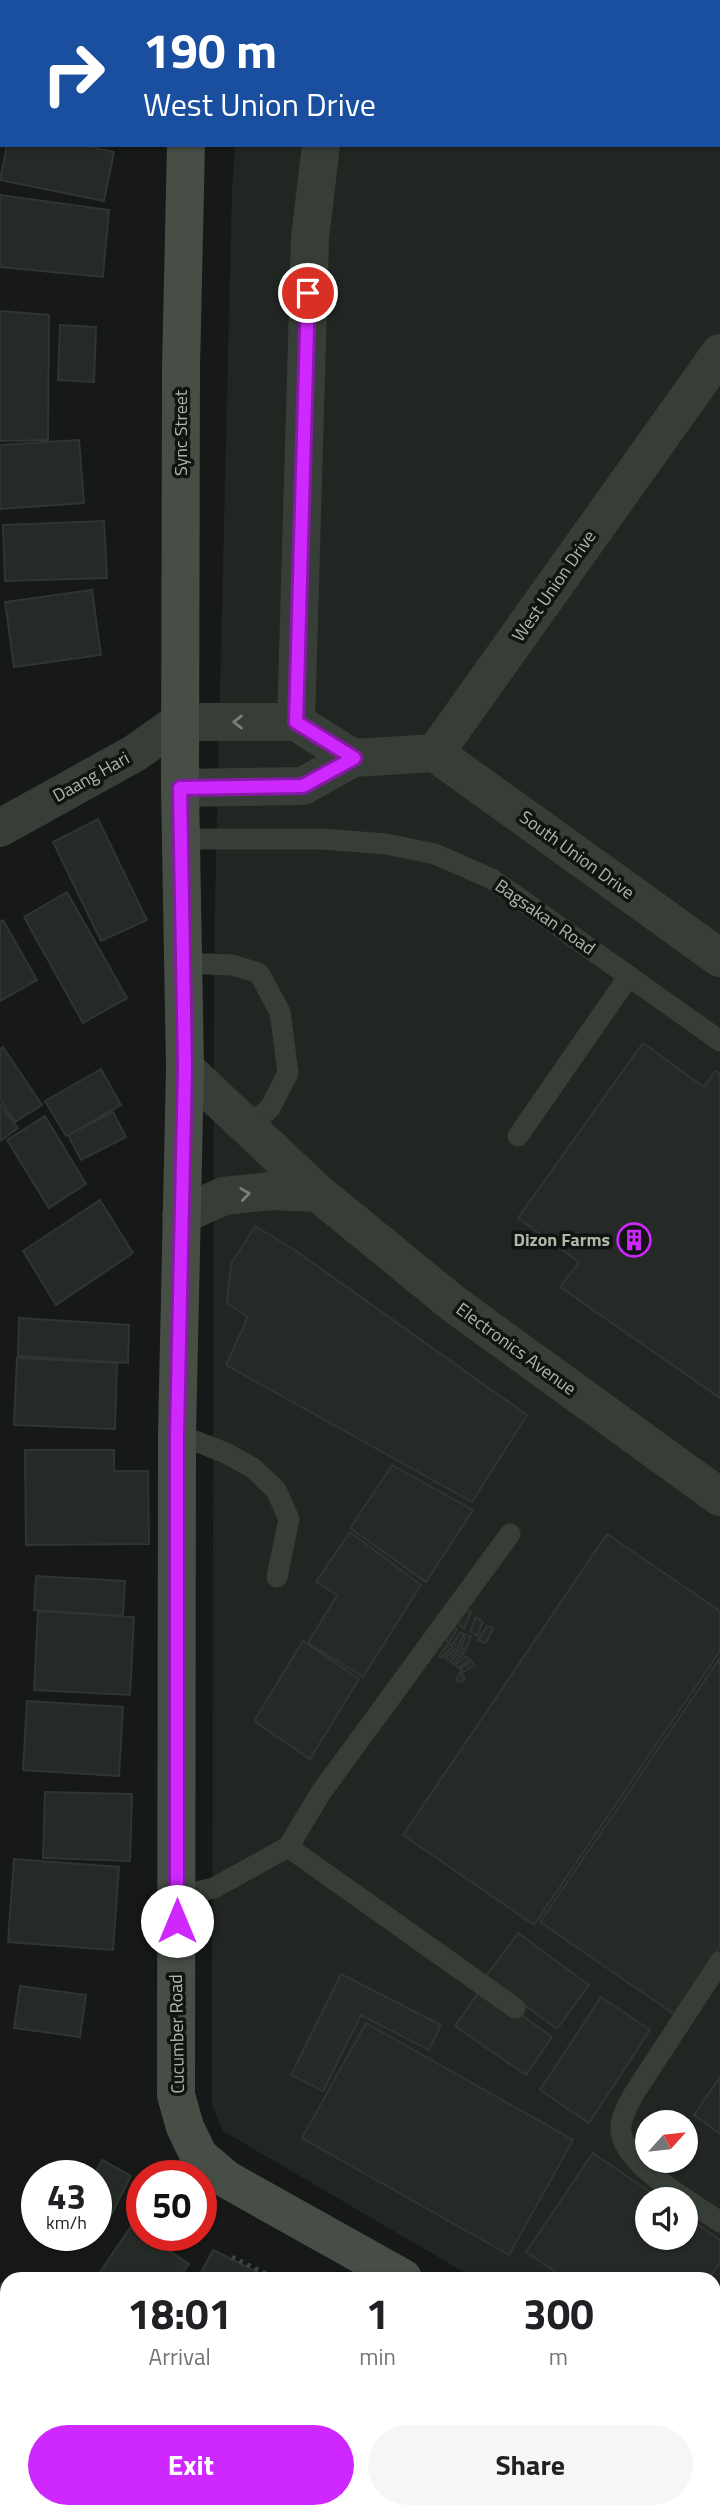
<!DOCTYPE html>
<html lang="en">
<head>
<meta charset="utf-8">
<style>
	body { margin:0; font-family:"Titillium Web",sans-serif; background:#f6f6f6; color:#202124; height:100vh; display:flex; flex-direction:column; font-size:26px; white-space:nowrap }
	* { box-sizing:border-box; margin:0 }
	p { font-size:23px; color:#757577 }
	.icon { flex:none; width:38px; height:38px; fill:none; stroke:currentColor; stroke-width:2; stroke-linecap:round; stroke-linejoin:round }
	.map { position:relative; flex:1; overflow:hidden }
	.details { position:absolute; left:0px; top:2272px; width:721px; height:247px; display:flex; flex-direction:column; background:#fff; border-radius:21px 21px 0 0; box-shadow:0 2px 5px #0004 }
	.details>* { flex:none }
	.top-card { position:absolute; left:0px; top:0px; width:721px; height:147px; box-shadow:0 2px 5px #0004; background:#1a4fa0; color:#fff; overflow:hidden }
	.needle { width:46px; rotate:63deg }
	.tools { position:absolute; left:635px; top:2110px; display:grid; gap:14px }
	.tools a { display:grid; place-items:center; width:63px; height:63px; border-radius:50%; background:#fff; box-shadow:0 2px 5px #0004; font-size:35px }
	.speed { position:absolute; left:21px; top:2160px; display:flex; gap:14px; font-size:35px; font-weight:700; text-align:center }
	.speed>* { display:grid; place-content:center; width:91px; height:91px; border-radius:50%; background:#fff; box-shadow:0 2px 5px #0004; line-height:1 }
	.speed small { font-size:18px; font-weight:400 }
	.speed .limit { border:10px solid #d22; background:#fff; color:#111 }
	.pin { position:absolute; display:grid; place-items:center; width:60px; height:60px; color:#fff; margin:-30px; border:4px solid #fff; border-radius:50%; box-shadow:0 2px 7px #0007 }
	.me { position:absolute; width:77px; margin:-38px; rotate:0deg; stroke-linejoin:round; filter:drop-shadow(0 0 5px #0008) }
	.turn { display:flex; align-items:center; gap:24px; height:147px; padding:0 28px; font-size:32px }
	.turn .icon { width:91px; height:91px; stroke-width:2.5 }
	.turn b { display:block; font-size:49px; line-height:60px }
	.eta { display:flex; justify-content:space-evenly; align-items:center; height:119px; text-align:center }
	.eta b { font-size:42px; font-weight:700; line-height:49px }
	.primary-button { display:flex; gap:14px; margin-top:auto; padding:14px 28px }
	.primary-button a { flex:1; height:80px; border-radius:42px; background:#cf28ff; color:#fff; font-size:28px; font-weight:700; line-height:80px; text-align:center }
	.primary-button a+a { background:#f6f6f6; color:#202124 }
	.map>svg:first-child { display:block }
</style>
</head>
<body>
<div class="map">
<svg width="720" height="2518" viewBox="0 0 720 2518">
	<rect width="100%" height="100%" fill="#161917"/>
	<path fill="#222623" fill-rule="evenodd" d="M 245,0 L 720,0 L 720,2423 L 714,2420 L 714,2278 L 474,2278 L 223,2131 L 212,2104 L 214,946 L 232,189 L 235,145 L 719,145 L 719,2 ZM 648,2123 L 686,2123 L 686,2161 L 648,2161 ZM 648,2200 L 686,2200 L 686,2238 L 648,2238 Z"/>
	<path fill="#262a27" stroke="#303531" stroke-width="2" d="M 5,0 L 138,0 L 5,2 Z
		M 7,145 L 82,145 L 114,152 L 104,201 L 0,180 Z
		M 0,195 L 109,210 L 103,277 L 0,267 Z
		M 0,311 L 49,315 L 48,440 L 0,441 Z
		M 60,325 L 96,327 L 94,382 L 58,380 Z
		M 79,440 L 84,503 L 0,509 L 0,445 Z
		M 104,521 L 107,578 L 5,581 L 3,525 Z
		M 92,590 L 101,655 L 14,667 L 5,602 Z
		M 98,819 L 147,920 L 101,941 L 53,842 Z
		M 67,892 L 127,998 L 83,1023 L 24,917 Z
		M 3,920 L 37,980 L 0,1001 L 0,922 Z
		M 643,1043 L 704,1087 L 715,1071 L 720,1074 L 720,1398 L 560,1287 L 579,1262 L 518,1218 Z
		M 3,1047 L 42,1105 L 15,1122 L 0,1099 L 0,1049 Z
		M 101,1069 L 121,1105 L 66,1136 L 45,1101 Z
		M 0,1104 L 18,1128 L 0,1141 Z
		M 113,1112 L 126,1137 L 81,1160 L 68,1135 Z
		M 45,1116 L 86,1184 L 49,1208 L 7,1140 Z
		M 100,1200 L 133,1253 L 56,1305 L 23,1251 Z
		M 255,1226 L 293,1249 L 527,1415 L 472,1502 L 226,1365 L 248,1317 L 227,1303 L 231,1264 Z
		M 19,1318 L 129,1325 L 128,1363 L 18,1356 Z
		M 17,1358 L 117,1363 L 115,1429 L 14,1425 Z
		M 25,1450 L 114,1450 L 114,1471 L 148,1471 L 149,1544 L 26,1545 Z
		M 392,1465 L 473,1510 L 426,1582 L 350,1528 Z
		M 350,1532 L 421,1585 L 363,1677 L 308,1643 L 337,1595 L 316,1582 Z
		M 607,1534 L 720,1611 L 720,1651 L 534,1925 L 403,1835 Z
		M 36,1576 L 125,1581 L 123,1616 L 34,1610 Z
		M 462,1607 L 471,1612 L 464,1629 L 457,1622 Z
		M 38,1611 L 134,1617 L 130,1695 L 34,1690 Z
		M 476,1617 L 483,1622 L 477,1636 L 470,1631 Z
		M 452,1625 L 457,1630 L 449,1643 L 443,1637 Z
		M 487,1626 L 493,1628 L 486,1643 L 478,1640 Z
		M 460,1632 L 464,1634 L 458,1647 L 453,1644 Z
		M 466,1635 L 471,1636 L 465,1651 L 461,1648 Z
		M 303,1641 L 359,1679 L 310,1759 L 254,1721 Z
		M 449,1643 L 453,1647 L 441,1658 L 439,1656 Z
		M 455,1649 L 459,1650 L 448,1660 L 445,1658 Z
		M 460,1652 L 464,1653 L 453,1664 L 450,1662 Z
		M 466,1656 L 470,1659 L 458,1668 L 455,1665 Z
		M 720,1658 L 720,1946 L 674,2014 L 540,1922 Z
		M 471,1661 L 475,1665 L 463,1672 L 460,1669 Z
		M 460,1672 L 465,1678 L 462,1682 L 456,1680 Z
		M 27,1701 L 123,1707 L 119,1776 L 23,1770 Z
		M 45,1792 L 132,1794 L 130,1861 L 43,1858 Z
		M 14,1859 L 119,1867 L 113,1950 L 8,1942 Z
		M 518,1933 L 589,1985 L 557,2029 L 486,1976 Z
		M 341,1974 L 441,2025 L 429,2050 L 361,2015 L 323,2091 L 291,2075 Z
		M 20,1986 L 86,1995 L 80,2037 L 14,2028 Z
		M 482,1987 L 552,2037 L 526,2075 L 455,2026 Z
		M 601,1997 L 650,2030 L 589,2123 L 540,2090 Z
		M 366,2023 L 573,2140 L 509,2255 L 302,2138 Z
		M 720,2077 L 720,2134 L 694,2115 Z
		M 593,2153 L 662,2200 L 648,2200 L 648,2238 L 686,2238 L 686,2216 L 720,2240 L 720,2263 L 709,2278 L 565,2278 L 526,2252 Z
		M 102,2160 L 131,2176 L 106,2225 L 96,2220 L 96,2175 L 94,2175 Z
		M 132,2225 L 142,2232 L 142,2235 L 146,2235 L 189,2264 L 179,2278 L 96,2278 Z
		M 213,2250 L 259,2273 L 257,2278 L 198,2278 Z
		M 6,2281 L 7,2329 L 0,2332 L 0,2284 Z
		M 7,2387 L 7,2462 L 0,2465 L 0,2390 Z
		M 714,2493 L 720,2497 L 720,2506 L 711,2518 L 697,2518 L 687,2511 L 714,2511 Z
		M 109,2511 L 112,2511 L 116,2518 L 97,2518 Z
		M 125,2511 L 166,2511 L 170,2518 L 118,2518 L 116,2515 Z
		M 193,2511 L 226,2511 L 220,2518 L 200,2518 Z
		M 304,2511 L 320,2511 L 323,2518 L 291,2518 Z
		M 397,2511 L 447,2511 L 442,2518 L 407,2518 Z
		M 539,2511 L 609,2511 L 617,2518 L 534,2518 Z"/>
	<g fill="none" stroke-linecap="round" stroke-linejoin="round">
		<path stroke="#3e453d" stroke-width="4.5" stroke-dasharray="3.5 5" stroke-linecap="butt" d="M 232,2257 L 275,2278
			M 175,2511 L 181,2518"/>
		<path stroke="#373e37" stroke-width="21" d="M 181,839 L 322,839 L 386,844 L 435,854 L 492,879 L 720,1041
			M 183,963 L 232,965 L 259,973 L 280,1012 L 288,1073 L 270,1108 L 248,1127
			M 518,1136 L 629,976
			M 177,1434 L 226,1453 L 253,1468 L 276,1490 L 289,1519 L 277,1577
			M 288,1847 L 322,1791 L 510,1534
			M 177,1896 L 214,1888 L 288,1847 L 515,2008
			M 720,1962 L 635,2092 C 629,2103 619,2119 621,2132 C 627,2168 692,2202 720,2222"/>
		<path stroke="#373e37" stroke-width="38" d="M 340,2 L 341,0
			M 296,722 L 310,238 L 321,145
			M 0,828 L 135,753 L 179,722
			M 185,1068 L 318,1193 L 455,1305 L 720,1497
			M 181,1215 L 224,1196 L 272,1191 L 318,1193
			M 621,2511 L 628,2518
			M 271,2518 L 277,2511
			M 529,2518 L 533,2511"/>
		<path stroke="#373e37" stroke-width="38" d="M 179,722 L 296,722 L 353,758
			M 435,753 L 720,353
			M 435,753 L 720,958
			M 180,788 L 303,786 L 353,758 L 435,753"/>
		<path stroke="#464e45" stroke-width="38" d="M 202,2 L 203,0
			M 186,145 L 181,368 L 180,788 L 185,1068 L 177,1434 L 176,2095 L 185,2127 L 199,2156 L 226,2179 L 403,2278
			M 714,2454 L 720,2457"/>
	</g>
	<defs><path id="oneway-chevron" d="M-2-3.5L2.5 0L-2 3.5" fill="none" stroke-width="1.6" stroke-linecap="round" stroke-linejoin="round" transform="scale(1.75)"/></defs>
	<g stroke="#778275">
		<use href="#oneway-chevron" transform="translate(238 722) rotate(-180)"/>
		<use href="#oneway-chevron" transform="translate(245 1194) rotate(-7)"/>
	</g>
	<g fill="none" stroke-linecap="round" stroke-linejoin="round">
		<defs>
			<path id="route" d="M 177,1921 L 177,1434 L 185,1068 L 180,788 L 303,786 L 354,758 L 296,722 L 308,293"/>
		</defs>
		<use href="#route" stroke="#871aa6" stroke-width="18"/>
		<use href="#route" stroke="#cf28ff" stroke-width="12"/>
	</g>
	<defs>
		<symbol id="building-ring" viewBox="-11 -11 22 22"><circle r="9.5" fill="#111412" stroke="#cf28ff" stroke-width="1.5"/><path d="M-4-6H4V6H1V3H-1V6H-4ZM-2.5-4.3h1.7v1.8h-1.7ZM.8-4.3h1.7v1.8H.8ZM-2.5-1h1.7V.8h-1.7ZM.8-1h1.7V.8H.8Z" fill="#cf28ff"/></symbol>
	</defs>
	<g fill-rule="evenodd">
		<use href="#building-ring" x="615" y="1221" width="38" height="38"/>
	</g>
	<g text-anchor="middle" stroke-width="7" stroke-linejoin="round" paint-order="stroke">
		<g font-size="18" fill="#abbaa7" stroke="#111412">
			<text transform="translate(181 433) rotate(-90)" y="6">Sync Street</text>
			<text transform="translate(554 586) rotate(-55)" y="6">West Union Drive</text>
			<text transform="translate(91 777) rotate(-29)" y="6">Daang Hari</text>
			<text transform="translate(577 855) rotate(36)" y="6">South Union Drive</text>
			<text transform="translate(545 917) rotate(35)" y="6">Bagsakan Road</text>
			<text transform="translate(516 1349) rotate(36)" y="6">Electronics Avenue</text>
			<text transform="translate(177 2034) rotate(-91)" y="6">Cucumber Road</text>
		</g>
		<g font-size="18" font-weight="bold" fill="#abbaa7" stroke="#111412" text-anchor="end">
			<text x="610" y="1246">Dizon Farms</text>
		</g>
	</g>
</svg>
<div class="tools">
<a><svg class="needle" viewBox="-14 -14 28 28"><path d="M0-13l5 13h-10z" fill="#e53935"/><path d="M0 13l5-13h-10z" fill="#757577"/></svg></a>
<a><svg class="icon" aria-label="sound" viewBox="0 0 24 24"><path d="M4 9h4l5-4v14l-5-4H4zM17 9q2 3 0 6"/></svg></a>
</div>
<div class="speed"><div>43<small>km/h</small></div><div class="limit">50</div></div>
<div class="pin" style="left:308px;top:293px;background:#d93025"><svg class="icon" aria-label="arrive" viewBox="0 0 24 24"><path d="M6 21V4h12l-3 4 3 4H6"/></svg></div>
<svg class="me" style="left:177px;top:1921px" viewBox="-20 -20 40 40"><circle r="19" fill="#fff"/><path d="M0-13L10 11 0 6-10 11z" fill="#cf28ff"/></svg>
<div class="top-card">
<div class="turn"><svg class="icon" aria-label="right" viewBox="0 0 24 24"><path d="M7 20v-9h11M14 6l5 5-5 5"/></svg><div><b>190 m</b>West Union Drive</div></div>
</div>
<section class="details">
<div class="eta">
<div><b>18:01</b><p>Arrival</p></div>
<div><b>1</b><p>min</p></div>
<div><b>300</b><p>m</p></div>
</div>
<div class="primary-button"><a>Exit</a><a>Share</a></div>
</section>
</div>
</body>
</html>
